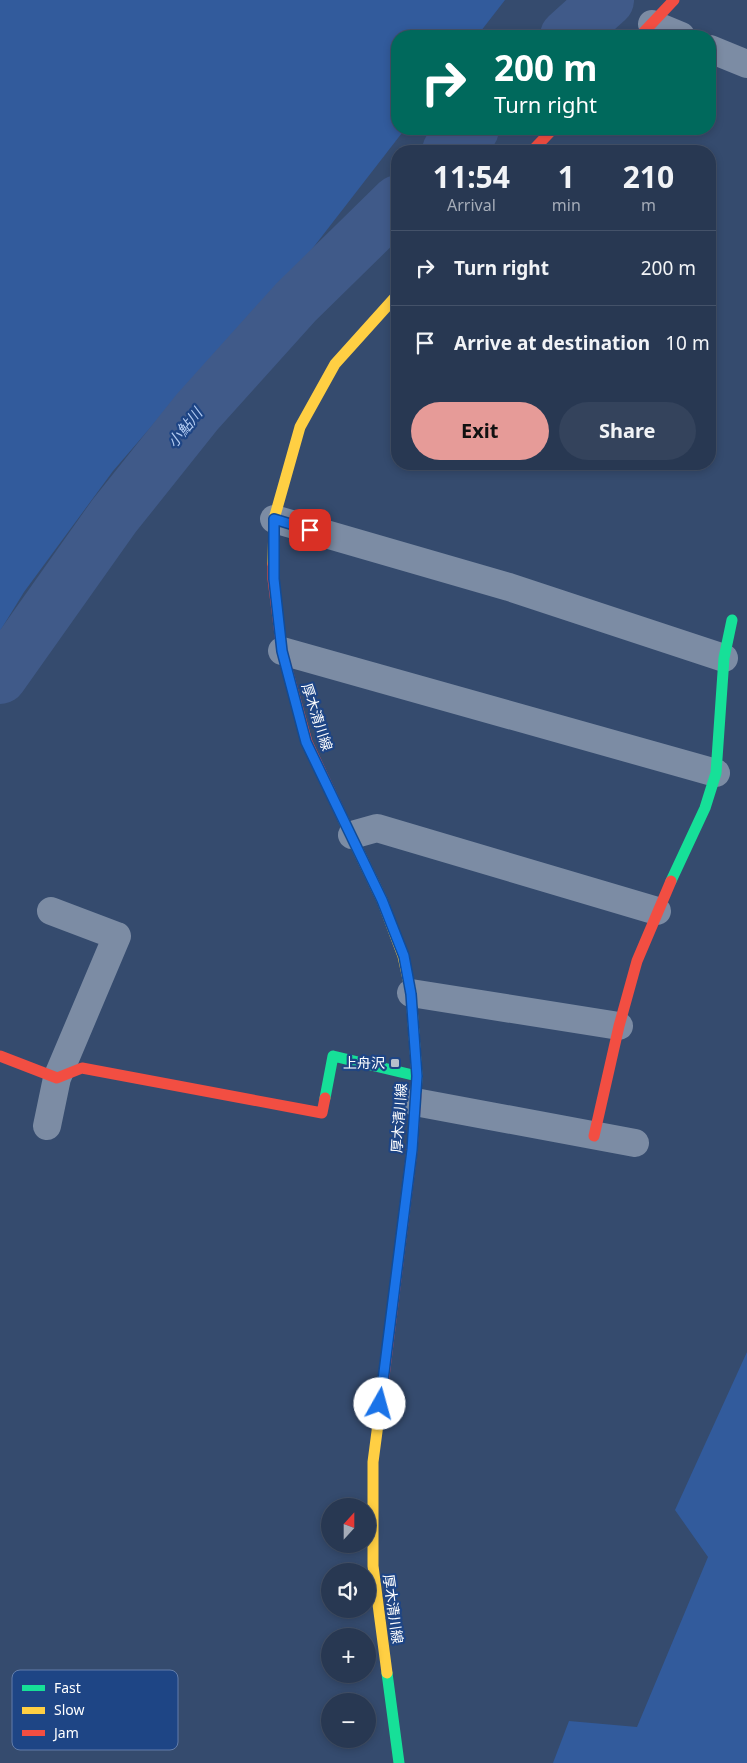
<!DOCTYPE html>
<html lang="en">
<head>
<meta charset="utf-8">
<style>
	body { margin:0; font-family:"Noto Sans","Noto Sans JP",sans-serif; background:#34435c; color:#f1f3f6; height:100vh; display:flex; flex-direction:column; font-size:19px; white-space:nowrap }
	* { box-sizing:border-box; margin:0 }
	p { font-size:16px; color:#a5acb8 }
	.icon { flex:none; width:28px; height:28px; fill:none; stroke:currentColor; stroke-width:2; stroke-linecap:round; stroke-linejoin:round }
	.map { position:relative; flex:1; overflow:hidden }
	.details { position:absolute; left:391px; top:145px; width:325px; height:325px; display:flex; flex-direction:column; background:#283852; border-radius:20px; box-shadow:0 2px 8px #0003,0 0 0 1px #445269 }
	.details>* { flex:none }
	.hud { position:absolute; left:391px; top:30px; width:325px; height:105px; border-radius:20px; box-shadow:0 2px 8px #0003,0 0 0 1px #445269; background:#00695c; color:#fff; overflow:hidden }
	.needle { width:32px; rotate:21deg }
	.controls { position:absolute; left:321px; top:1498px; display:grid; gap:10px }
	.controls a { display:grid; place-items:center; width:55px; height:55px; border-radius:50%; background:#283852; box-shadow:0 2px 8px #0003,0 0 0 1px #445269; font-size:25px }
	.pin { position:absolute; display:grid; place-items:center; width:42px; height:42px; color:#fff; margin:-21px; border-radius:10px; box-shadow:0 2px 8px #0006 }
	.me { position:absolute; width:55px; margin:-28px; rotate:7deg; stroke-linejoin:round; filter:drop-shadow(0 0 4px #0008) }
	.turn { display:flex; align-items:center; gap:18px; height:105px; padding:0 20px; font-size:22px }
	.turn .icon { width:65px; height:65px; stroke-width:2.5 }
	.turn b { display:block; font-size:35px; line-height:42px }
	.eta { display:flex; justify-content:space-evenly; align-items:center; height:85px; text-align:center }
	.eta b { font-size:30px; font-weight:700; line-height:35px }
	.button { display:flex; gap:10px; margin-top:auto; padding:10px 20px }
	.button a { flex:1; height:58px; border-radius:30px; background:#e69b98; color:#111; font-size:20px; font-weight:700; line-height:58px; text-align:center }
	.button a+a { background:#34435c; color:#f1f3f6 }
	ul { padding:0; list-style:none }
	li { display:flex; align-items:center; gap:15px; height:75px; padding:0 20px; border-top:1px solid #445269 }
	li div { flex:1 }
	li b { display:block; font-size:19px }
	li em { font-style:normal }
	.map>svg:first-child { display:block }
</style>
</head>
<body>
<div class="map">
<svg width="747" height="1763" viewBox="0 0 747 1763">
	<rect width="100%" height="100%" fill="#354b6e"/>
	<path fill="#325b9c" d="M 0,0 L 505,0 L 477,36 L 398,36 L 398,129 L 405,129 L 278,293 L 169,406 L 113,471 L 24,592 L 0,631 Z
		M 747,1352 L 747,1763 L 553,1763 L 569,1721 L 637,1727 L 708,1557 L 675,1510 Z"/>
	<g fill="none" stroke-linecap="round" stroke-linejoin="round">
		<path stroke="#405a89" stroke-width="54" d="M 567,36 L 607,0
			M 449,151 L 472,129
			M 0,677 L 114,516 L 197,412 L 296,302 L 398,202"/>
		<path stroke="#7c8ca4" stroke-width="28" d="M 652,24 L 681,36
			M 710,49 L 747,64
			M 274,519 L 509,587 L 724,658
			M 282,651 L 716,773
			M 352,835 L 377,828 L 657,911
			M 411,993 L 619,1026
			M 415,1102 L 635,1143
			M 47,1126 L 57,1078 L 117,936 L 51,911"/>
		<path stroke="#16e098" stroke-width="11" d="M 671,881 L 705,808 L 716,773 L 724,658 L 732,620
			M 325,1098 L 333,1056 L 417,1076
			M 387,1673 L 399,1763"/>
		<path stroke="#ffcf43" stroke-width="11" d="M 273,564 L 274,519 L 300,427 L 335,364 L 398,294
			M 343,819 L 382,900 L 403,956 L 411,993 L 417,1076 L 416,1094
			M 381,1401 L 373,1462 L 373,1566 L 387,1673"/>
		<path stroke="#f24e42" stroke-width="11" d="M 640,36 L 674,0
			M 532,151 L 553,129
			M 273,564 L 273,579 L 282,651 L 307,742 L 343,819
			M 0,1056 L 57,1078 L 82,1068 L 322,1113 L 325,1098
			M 594,1136 L 619,1026 L 637,961 L 671,881
			M 381,1401 L 412,1150 L 416,1094"/>
	</g>
	<g fill="none" stroke-linecap="round" stroke-linejoin="round">
		<defs>
			<path id="route" d="M 310,530 L 274,519 L 274,579 L 282,651 L 306,742 L 382,900 L 404,956 L 411,994 L 417,1076 L 412,1150 L 380,1404"/>
		</defs>
		<use href="#route" stroke="#114b97" stroke-width="12"/>
		<use href="#route" stroke="#1a73e8" stroke-width="9"/>
	</g>
	<rect fill="#b8c0cc" stroke="#1e4585" stroke-width="2" x="390" y="1058" width="10" height="10" rx="2.5"/>
	<g text-anchor="middle" stroke-width="4.5" stroke-linejoin="round" paint-order="stroke">
		<g font-size="14" fill="#fff" stroke="#1e4585">
			<text transform="translate(317 717) rotate(72)" y="5">厚木清川線</text>
			<text transform="translate(399 1118) rotate(-86)" y="5">厚木清川線</text>
			<text transform="translate(393 1609) rotate(82)" y="5">厚木清川線</text>
		</g>
		<g font-size="14" fill="#fff" stroke="#1e4585" text-anchor="end">
			<text x="385" y="1068">上舟沢</text>
		</g>
		<g font-size="15" font-style="italic" fill="#b2cbf2" stroke="#1e4585">
			<text transform="translate(185 428) rotate(-51)" y="5">小鮎川</text>
		</g>
	</g>
	<rect x="12" y="1670" width="166" height="80" rx="8" fill="#1e4585" stroke="#627daa" stroke-width="1"/>
	<rect x="22" y="1685" width="23" height="6" fill="#16e098"/>
	<rect x="22" y="1707" width="23" height="7" fill="#ffcf43"/>
	<rect x="22" y="1730" width="23" height="6" fill="#f24e42"/>
	<g font-size="14" fill="#fff">
		<text x="54" y="1693">Fast</text>
		<text x="54" y="1715">Slow</text>
		<text x="54" y="1738">Jam</text>
	</g>
</svg>
<div class="controls">
<a><svg class="needle" viewBox="-14 -14 28 28"><path d="M0-13l5 13h-10z" fill="#e53935"/><path d="M0 13l5-13h-10z" fill="#a5acb8"/></svg></a>
<a><svg class="icon" aria-label="sound" viewBox="0 0 24 24"><path d="M4 9h4l5-4v14l-5-4H4zM17 9q2 3 0 6"/></svg></a>
<a>+</a>
<a>−</a>
</div>
<div class="pin" style="left:310px;top:530px;background:#d93025"><svg class="icon" aria-label="arrive" viewBox="0 0 24 24"><path d="M6 21V4h12l-3 4 3 4H6"/></svg></div>
<svg class="me" style="left:380px;top:1404px" viewBox="-20 -20 40 40"><circle r="19" fill="#fff"/><path d="M0-13L10 11 0 6-10 11z" fill="#1a73e8"/></svg>
<div class="hud">
<div class="turn"><svg class="icon" aria-label="right" viewBox="0 0 24 24"><path d="M7 20v-9h11M14 6l5 5-5 5"/></svg><div><b>200 m</b>Turn right</div></div>
</div>
<section class="details">
<div class="eta">
<div><b>11:54</b><p>Arrival</p></div>
<div><b>1</b><p>min</p></div>
<div><b>210</b><p>m</p></div>
</div>
<ul>
<li><svg class="icon" aria-label="right" viewBox="0 0 24 24"><path d="M7 20v-9h11M14 6l5 5-5 5"/></svg><div><b>Turn right</b></div><em>200 m</em></li>
<li><svg class="icon" aria-label="arrive" viewBox="0 0 24 24"><path d="M6 21V4h12l-3 4 3 4H6"/></svg><div><b>Arrive at destination</b></div><em>10 m</em></li>
</ul>
<div class="button"><a>Exit</a><a>Share</a></div>
</section>
</div>
</body>
</html>
